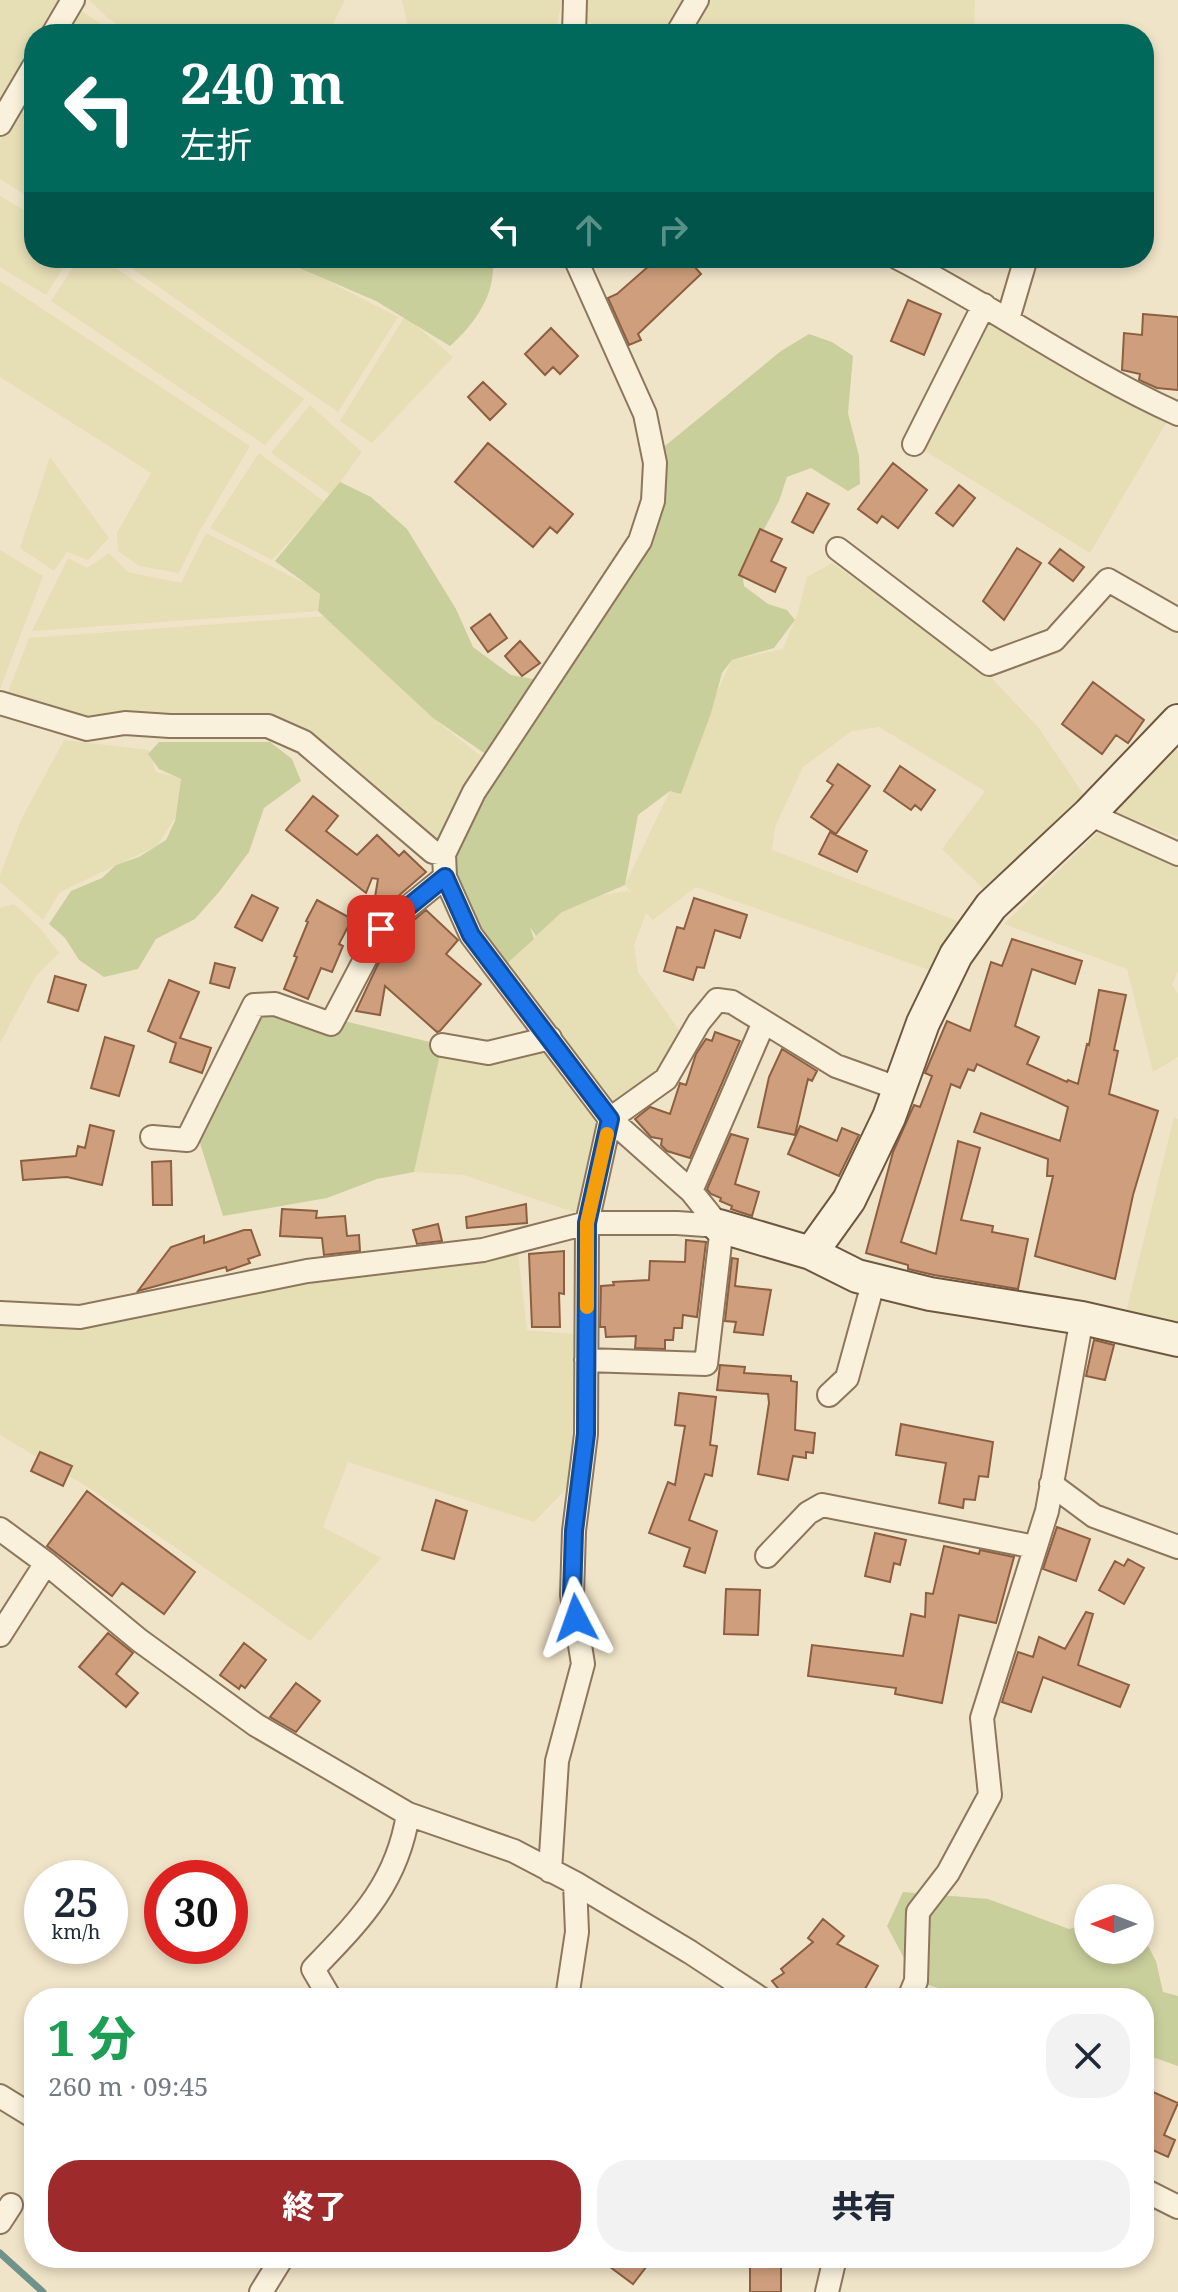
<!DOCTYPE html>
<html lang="ja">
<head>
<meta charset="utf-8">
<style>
	body { margin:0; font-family:"Noto Serif","Noto Sans JP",serif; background:#f2f2f3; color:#1f2937; height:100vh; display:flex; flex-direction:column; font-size:30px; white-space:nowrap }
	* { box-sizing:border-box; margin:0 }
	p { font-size:26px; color:#747a83 }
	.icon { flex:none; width:44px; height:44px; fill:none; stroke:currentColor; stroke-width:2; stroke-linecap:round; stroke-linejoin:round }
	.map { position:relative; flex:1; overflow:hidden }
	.details { position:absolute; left:24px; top:1988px; width:1130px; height:280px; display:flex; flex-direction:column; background:#fff; border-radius:32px; box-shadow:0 4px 12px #0003 }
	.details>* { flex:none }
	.hud { position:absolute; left:24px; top:24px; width:1130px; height:244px; border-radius:32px; box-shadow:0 4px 12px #0003; background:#00695c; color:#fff; overflow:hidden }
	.needle { width:52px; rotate:270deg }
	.tools { position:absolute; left:1074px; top:1884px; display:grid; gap:16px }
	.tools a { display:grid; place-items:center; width:80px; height:80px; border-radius:50%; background:#fff; box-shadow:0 4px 12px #0003; font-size:40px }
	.speed { position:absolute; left:24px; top:1860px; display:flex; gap:16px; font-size:40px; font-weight:700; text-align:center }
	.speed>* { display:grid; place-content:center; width:104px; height:104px; border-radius:50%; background:#fff; box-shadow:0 4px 12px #0003; line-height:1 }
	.speed small { font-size:20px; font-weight:400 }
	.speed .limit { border:12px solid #d22; background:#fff; color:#111 }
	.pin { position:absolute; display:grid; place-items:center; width:68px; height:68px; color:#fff; margin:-34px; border-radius:16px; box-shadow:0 4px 12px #0006 }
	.me { position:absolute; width:88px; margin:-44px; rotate:356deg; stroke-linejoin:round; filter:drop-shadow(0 0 6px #0008) }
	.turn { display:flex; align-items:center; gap:28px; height:168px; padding:0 24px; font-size:36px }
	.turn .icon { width:104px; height:104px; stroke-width:2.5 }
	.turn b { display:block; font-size:56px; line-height:68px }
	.lanes { display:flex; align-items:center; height:76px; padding:0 24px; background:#0003; justify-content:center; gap:40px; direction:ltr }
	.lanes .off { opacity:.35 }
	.round { display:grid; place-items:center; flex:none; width:84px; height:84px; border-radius:32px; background:#f2f2f3 }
	.summary { display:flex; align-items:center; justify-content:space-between; height:136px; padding:0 24px }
	h1 { font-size:48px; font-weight:800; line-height:60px; color:#1e9e55 }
	.action { display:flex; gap:16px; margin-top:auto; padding:16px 24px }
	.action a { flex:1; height:92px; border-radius:32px; background:#9e2a2b; color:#fff; font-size:32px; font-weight:800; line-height:92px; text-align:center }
	.action a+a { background:#f2f2f3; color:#1f2937 }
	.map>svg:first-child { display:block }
</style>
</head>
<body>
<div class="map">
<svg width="1178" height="2292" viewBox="0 0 1178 2292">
	<rect width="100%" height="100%" fill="#f0e4c8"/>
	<path fill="#e6deb5" d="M 0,0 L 61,0 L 42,34 L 34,34 L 34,49 L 4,103 L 0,101 Z
		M 89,0 L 345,0 L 328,34 L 131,34 L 109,19 Z
		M 402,0 L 562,0 L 555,34 L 415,34 L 409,31 Z
		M 588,0 L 975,0 L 974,34 L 606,34 L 587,20 Z
		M 81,11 L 82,11 L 116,34 L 67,34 Z
		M 34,86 L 34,200 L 0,179 L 0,140 Z
		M 0,196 L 34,216 L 34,258 L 69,258 L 46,295 L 0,267 Z
		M 79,258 L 102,258 L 304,399 L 265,445 L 51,301 Z
		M 117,258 L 276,258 L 324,279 L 398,317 L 338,412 Z
		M 0,281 L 250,446 L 199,532 L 179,573 L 139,566 L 118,551 L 117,533 L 151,473 L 0,377 Z
		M 980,313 L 1169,418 L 1090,553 L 914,444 Z
		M 405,316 L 453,357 L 372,443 L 340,421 Z
		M 310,405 L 362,452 L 331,495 L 271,453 Z
		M 259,453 L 325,502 L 272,560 L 210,528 Z
		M 50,457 L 109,538 L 88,560 L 67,552 L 54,571 L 20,548 Z
		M 206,533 L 320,591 L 318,611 L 32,631 L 68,558 L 87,568 L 109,553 L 128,572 L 181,583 Z
		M 0,550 L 43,576 L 0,689 Z
		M 832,563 L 981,667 L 1038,727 L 1086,798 L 992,897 L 942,849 L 985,791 L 879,727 L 852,731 L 803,767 L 775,827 L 772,850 L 965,924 L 940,974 L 696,887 L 653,920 L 646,913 L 634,945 L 638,972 L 686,1040 L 666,1079 L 613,1117 L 503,967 L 562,912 L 597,896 L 628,891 L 632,894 L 625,885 L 732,660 L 783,649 L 798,612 L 807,577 Z
		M 354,614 L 433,718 L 487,761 L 445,853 L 268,726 L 87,729 L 5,700 L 29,638 Z
		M 1178,739 L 1178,837 L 1109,809 Z
		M 64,740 L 149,750 L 156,772 L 181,778 L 175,818 L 157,846 L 60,892 L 43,920 L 0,882 L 0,875 L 21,820 Z
		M 1098,832 L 1178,867 L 1178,971 L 1172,985 L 1178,993 L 1178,1057 L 1153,1072 L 1127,969 L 1004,924 Z
		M 14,904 L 41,929 L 59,953 L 36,976 L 0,1043 L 0,908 Z
		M 550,1038 L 602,1112 L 582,1215 L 464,1175 L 414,1172 L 439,1042 L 483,1045 Z
		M 1174,1117 L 1178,1119 L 1178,1325 L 1126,1312 Z
		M 517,1245 L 527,1330 L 575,1334 L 571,1484 L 534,1522 L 348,1462 L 323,1527 L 381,1558 L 310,1641 L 91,1489 L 0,1435 L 0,1316 L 68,1316 Z"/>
	<path fill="#c9cf9b" d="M 276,258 L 492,258 C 498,292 474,325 450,346 L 376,301 Z
		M 809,334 L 832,342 L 853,356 L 848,413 L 859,456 L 860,484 L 848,491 L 811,468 L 787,477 L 779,501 L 742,571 L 744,586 L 768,604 L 787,610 L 795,620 L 774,648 L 732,660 L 722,673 L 711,713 L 681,794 L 670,791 L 638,815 L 625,885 L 562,912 L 536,936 L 530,927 L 534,939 L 503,967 L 472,937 L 448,855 L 638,544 L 660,450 L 781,351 Z
		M 340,482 L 371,497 L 407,529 L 456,609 L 473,647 L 511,675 L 538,680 L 484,753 L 433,718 L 318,611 L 320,594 L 275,561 Z
		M 159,742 L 270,742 L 292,759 L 301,781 L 264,808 L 249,852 L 219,892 L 195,919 L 156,939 L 138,969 L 104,977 L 79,960 L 65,938 L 49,924 L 71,891 L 102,878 L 116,865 L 139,857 L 166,840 L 175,821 L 181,779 L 159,769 L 148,754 Z
		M 275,1004 L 442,1045 L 414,1172 L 377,1179 L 327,1198 L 223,1216 L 198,1137 L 238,1033 Z
		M 903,1892 L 988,1899 L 1069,1929 L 1088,1924 L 1088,1950 L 1140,1950 L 1140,1931 L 1156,1961 L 1163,1992 L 1178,1996 L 1178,2066 L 1144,2054 L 1144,1998 L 970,1998 L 916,1981 L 887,1926 Z"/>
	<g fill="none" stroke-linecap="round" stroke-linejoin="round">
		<path stroke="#6f938a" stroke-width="7" d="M 0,2253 L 43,2292"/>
	</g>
	<path fill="#cf9f7d" stroke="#8d5f41" stroke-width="2" d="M 658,258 L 687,258 L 701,274 L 638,334 L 641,340 L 629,345 L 608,298 L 617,294 Z
		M 908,300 L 941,314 L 924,355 L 891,341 Z
		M 1143,314 L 1178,317 L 1178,390 L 1157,388 L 1139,380 L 1140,374 L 1122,370 L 1124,333 L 1142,335 Z
		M 551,328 L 578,356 L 560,374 L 553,367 L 545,375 L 525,354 Z
		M 483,382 L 506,404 L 490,420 L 468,397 Z
		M 488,443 L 573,514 L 557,533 L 550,527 L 533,547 L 455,482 Z
		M 893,463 L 927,490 L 898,528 L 882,516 L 877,523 L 858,509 Z
		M 959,485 L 975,498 L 953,526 L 936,513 Z
		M 807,493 L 829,504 L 813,533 L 792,522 Z
		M 760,529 L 782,539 L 771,561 L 786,568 L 775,592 L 739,575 Z
		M 1017,548 L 1041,563 L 1004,620 L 983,601 Z
		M 1060,549 L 1084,567 L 1073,581 L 1049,563 Z
		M 490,614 L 507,638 L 488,652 L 471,628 Z
		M 520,641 L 540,663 L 522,676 L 505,656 Z
		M 1093,682 L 1144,720 L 1128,743 L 1116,735 L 1102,754 L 1062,724 Z
		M 838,764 L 870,786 L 836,834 L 811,817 L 833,785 L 827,781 Z
		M 900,766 L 935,790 L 921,810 L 915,805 L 911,810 L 884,791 Z
		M 313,796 L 338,816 L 326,831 L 357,855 L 377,835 L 399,856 L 404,851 L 426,872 L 381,911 L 374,903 L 378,879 L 372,878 L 366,893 L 286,830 Z
		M 830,832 L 867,851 L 857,872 L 819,854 Z
		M 252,895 L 278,908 L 262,941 L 235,927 Z
		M 694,898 L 747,915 L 740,938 L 715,930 L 704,968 L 697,967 L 693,980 L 664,971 L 677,927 L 684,929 Z
		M 317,900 L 352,919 L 339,944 L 343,946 L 332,972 L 321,968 L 308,999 L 284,989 L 297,957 L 294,956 L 308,922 L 306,921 Z
		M 426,910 L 458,940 L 446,954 L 481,984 L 440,1031 L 437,1032 L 385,986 L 380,1015 L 356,1011 L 378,964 L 407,935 L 402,930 Z
		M 1012,939 L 1082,961 L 1075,984 L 1032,969 L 1015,1026 L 1039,1037 L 1027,1064 L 1067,1082 L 1068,1080 L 1078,1084 L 1087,1044 L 1089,1045 L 1099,990 L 1126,995 L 1114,1050 L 1118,1051 L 1109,1094 L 1158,1111 L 1133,1195 L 1115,1279 L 1035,1256 L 1053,1176 L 1047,1176 L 1048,1159 L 974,1132 L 981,1113 L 1060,1141 L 1068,1107 L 977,1064 L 974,1071 L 968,1069 L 960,1088 L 951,1084 L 901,1242 L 936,1254 L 958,1141 L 980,1148 L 961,1220 L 993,1226 L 992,1232 L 1028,1239 L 1018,1289 L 934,1275 L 908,1269 L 908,1265 L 866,1253 L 893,1152 L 914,1105 L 920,1107 L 932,1076 L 925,1073 L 947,1021 L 970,1031 L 991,962 L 1002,966 Z
		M 215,963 L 235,968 L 229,988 L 210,983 Z
		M 55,976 L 86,985 L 78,1011 L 48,1002 Z
		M 169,980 L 199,992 L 180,1038 L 211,1048 L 202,1073 L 170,1062 L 176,1043 L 148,1031 Z
		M 715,1032 L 740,1041 L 690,1158 L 667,1151 L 661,1145 L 662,1139 L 651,1137 L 635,1119 L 650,1107 L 670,1114 L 680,1083 L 686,1085 L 696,1054 L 706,1039 L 712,1041 Z
		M 105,1037 L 134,1046 L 119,1096 L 91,1088 Z
		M 782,1049 L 817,1071 L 812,1081 L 808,1079 L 795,1135 L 758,1127 L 769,1077 Z
		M 90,1125 L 114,1131 L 102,1185 L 67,1177 L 23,1180 L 21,1161 L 76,1156 L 78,1146 L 85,1148 Z
		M 800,1126 L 837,1141 L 842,1128 L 859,1135 L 839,1176 L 788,1154 Z
		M 731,1134 L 748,1139 L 735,1184 L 759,1192 L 752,1216 L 731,1209 L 732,1206 L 720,1201 L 721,1198 L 711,1194 L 707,1189 Z
		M 171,1161 L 172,1205 L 153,1205 L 152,1162 Z
		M 526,1204 L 527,1223 L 467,1228 L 466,1217 Z
		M 282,1209 L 317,1211 L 316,1218 L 345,1216 L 347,1236 L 359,1235 L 360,1251 L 324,1255 L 322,1238 L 280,1236 Z
		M 438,1224 L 442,1241 L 417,1244 L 413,1230 Z
		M 244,1230 L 251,1230 L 260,1255 L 248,1259 L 250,1263 L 227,1271 L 226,1267 L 138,1291 L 171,1247 L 204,1236 L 204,1243 Z
		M 686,1240 L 706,1242 L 697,1317 L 683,1315 L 682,1328 L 674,1328 L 673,1340 L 665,1340 L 665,1349 L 635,1348 L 636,1336 L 606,1337 L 605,1327 L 600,1327 L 601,1286 L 614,1285 L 613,1282 L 649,1280 L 650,1261 L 685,1262 Z
		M 564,1251 L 564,1294 L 559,1293 L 560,1327 L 532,1327 L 529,1254 Z
		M 732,1258 L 738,1259 L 735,1286 L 771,1290 L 763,1335 L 734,1332 L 736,1322 L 725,1321 Z
		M 1094,1340 L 1114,1345 L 1105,1380 L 1086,1376 Z
		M 720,1365 L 745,1367 L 744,1373 L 791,1376 L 791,1381 L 797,1382 L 795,1430 L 815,1433 L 813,1453 L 806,1452 L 806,1458 L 793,1456 L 788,1480 L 758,1474 L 769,1403 L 768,1394 L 717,1390 Z
		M 679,1393 L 716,1397 L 710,1445 L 717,1446 L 712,1476 L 705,1474 L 689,1520 L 717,1531 L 705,1573 L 684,1566 L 690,1548 L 649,1533 L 668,1482 L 675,1485 L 685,1426 L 675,1425 Z
		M 901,1424 L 993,1442 L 988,1477 L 979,1476 L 975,1500 L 964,1499 L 963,1508 L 939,1503 L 946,1463 L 896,1455 Z
		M 40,1452 L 72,1466 L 63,1486 L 31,1471 Z
		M 87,1491 L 195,1572 L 164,1614 L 122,1583 L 112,1596 L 47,1546 Z
		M 436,1500 L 467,1511 L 454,1559 L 422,1550 Z
		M 1057,1527 L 1090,1539 L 1076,1581 L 1043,1569 Z
		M 875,1533 L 906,1540 L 900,1565 L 894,1563 L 890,1582 L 865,1576 Z
		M 944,1546 L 979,1554 L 980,1550 L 1014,1557 L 996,1623 L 959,1615 L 942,1703 L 895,1694 L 896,1688 L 808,1676 L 812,1645 L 903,1656 L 911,1614 L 925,1617 L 926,1593 L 933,1594 Z
		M 1128,1559 L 1144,1568 L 1124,1604 L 1099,1590 L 1115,1561 L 1124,1566 Z
		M 726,1589 L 760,1590 L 758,1635 L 724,1634 Z
		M 1086,1612 L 1093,1614 L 1078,1665 L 1129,1685 L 1120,1707 L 1043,1677 L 1031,1712 L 1002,1702 L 1018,1652 L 1033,1657 L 1039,1637 L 1065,1649 Z
		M 108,1633 L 133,1653 L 116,1674 L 138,1693 L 126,1707 L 79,1667 Z
		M 244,1643 L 266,1660 L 245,1688 L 241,1685 L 239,1689 L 220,1675 Z
		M 296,1683 L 320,1701 L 296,1732 L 270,1717 Z
		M 823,1919 L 844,1936 L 837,1944 L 878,1966 L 860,1998 L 786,1998 L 772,1981 L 784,1973 L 781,1969 L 813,1942 L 808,1938 Z
		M 1144,2088 L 1178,2103 L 1164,2135 L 1175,2140 L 1168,2157 L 1144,2146 Z
		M 598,2258 L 653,2258 L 633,2284 Z
		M 750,2262 L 781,2262 L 781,2292 L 750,2292 Z"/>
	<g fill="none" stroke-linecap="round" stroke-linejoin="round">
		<defs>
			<path id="street" d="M 53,34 L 73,0
				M 574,34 L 575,0
				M 677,34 L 697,0
				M 0,124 L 34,66
				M 575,258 L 645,414 L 655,463 L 653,501 L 640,541 L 474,792 L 444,854 L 445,877 L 471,935 L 610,1119 L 691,1191 L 719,1226
				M 898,258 C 994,307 1080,370 1178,414
				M 1008,319 L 1026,258
				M 914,444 L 984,305
				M 838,549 L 989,664 L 1054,640 L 1108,580 L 1178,620
				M 0,703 L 87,729 L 125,723 L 170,726 L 268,726 L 304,742 L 433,852 L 444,854
				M 1089,814 L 1178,854
				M 442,1045 L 488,1053 L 550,1038
				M 152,1137 L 187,1140 L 254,1005 L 275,1004 L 331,1024 L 381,929 L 445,877
				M 691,1191 L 764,1022
				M 0,1313 L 80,1317 L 307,1271 L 483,1250 L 587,1223 L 677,1223 L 719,1226
				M 586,1360 L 706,1364 L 722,1226
				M 829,1395 L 847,1378 L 874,1280
				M 1051,1484 L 1094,1516 L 1178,1547
				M 0,1529 L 46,1563 L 139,1640 L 256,1725 L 408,1814 L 514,1851 L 575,1883 L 690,1952 L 760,1998
				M 767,1556 L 808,1513 L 822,1505 L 1035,1547
				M 0,1635 L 46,1563
				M 550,1871 L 557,1761 L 583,1664 L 572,1595 L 574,1531 L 586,1434 L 587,1223 L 610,1119 L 666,1079 L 699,1022 L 717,1000 L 732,1002 L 836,1066 L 900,1089
				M 330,1998 L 313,1969 C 360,1920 397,1884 408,1814
				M 567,1998 L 577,1932 L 575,1883
				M 909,1998 L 916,1981 L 918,1912 L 948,1873 L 990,1795 L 982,1718 L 1047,1511 L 1082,1318
				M 0,2096 L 34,2117
				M 1144,2190 L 1178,2207
				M 0,2222 L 11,2205
				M 261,2292 L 282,2258
				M 827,2292 L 835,2258"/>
			<path id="secondary" d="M 719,1226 L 811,1253 L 857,1276 L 930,1294 L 1082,1318 L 1178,1340
				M 811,1253 L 849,1200 L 889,1117 L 923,1023 L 956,955 L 991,906 L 1089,814 L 1178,721"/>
		</defs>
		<use href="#street" stroke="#8d765c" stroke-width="26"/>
		<use href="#secondary" stroke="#6f573f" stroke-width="36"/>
		<use href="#street" stroke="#faf1dc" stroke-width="22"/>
		<use href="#secondary" stroke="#faf1dc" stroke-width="32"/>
	</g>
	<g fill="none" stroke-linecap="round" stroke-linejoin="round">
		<defs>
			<path id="route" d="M 381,929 L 445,877 L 471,935 L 610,1119 L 587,1223 L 586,1434 L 574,1531 L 572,1595 L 576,1618"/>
		</defs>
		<use href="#route" stroke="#114b97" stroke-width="20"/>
		<use href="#route" stroke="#1a73e8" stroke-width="14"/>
		<path stroke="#f59e0b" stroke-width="14" d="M 587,1307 L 587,1223 L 607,1134"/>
	</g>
</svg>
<div class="tools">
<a><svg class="needle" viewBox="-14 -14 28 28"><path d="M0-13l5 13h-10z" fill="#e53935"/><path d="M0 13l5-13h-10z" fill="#747a83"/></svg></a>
</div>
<div class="speed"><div>25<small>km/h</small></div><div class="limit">30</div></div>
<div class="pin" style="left:381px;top:929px;background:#d93025"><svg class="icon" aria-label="arrive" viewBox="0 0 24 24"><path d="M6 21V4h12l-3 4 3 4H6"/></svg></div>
<svg class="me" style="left:576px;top:1618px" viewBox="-20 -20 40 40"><path d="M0-17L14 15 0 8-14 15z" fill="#1a73e8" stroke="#fff" stroke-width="4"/></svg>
<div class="hud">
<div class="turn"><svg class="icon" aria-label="left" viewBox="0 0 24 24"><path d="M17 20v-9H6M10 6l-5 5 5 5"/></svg><div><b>240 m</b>左折</div></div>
<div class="lanes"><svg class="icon" aria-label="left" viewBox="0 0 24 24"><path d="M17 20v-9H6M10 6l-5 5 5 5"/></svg><svg class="icon off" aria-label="ahead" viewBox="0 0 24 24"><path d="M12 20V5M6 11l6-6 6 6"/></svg><svg class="icon off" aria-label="right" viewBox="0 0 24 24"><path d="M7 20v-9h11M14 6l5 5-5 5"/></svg></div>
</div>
<section class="details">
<div class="summary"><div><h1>1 分</h1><p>260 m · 09:45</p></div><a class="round"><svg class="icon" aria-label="close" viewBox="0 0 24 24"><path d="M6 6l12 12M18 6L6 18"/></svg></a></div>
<div class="action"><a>終了</a><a>共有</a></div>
</section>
</div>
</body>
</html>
